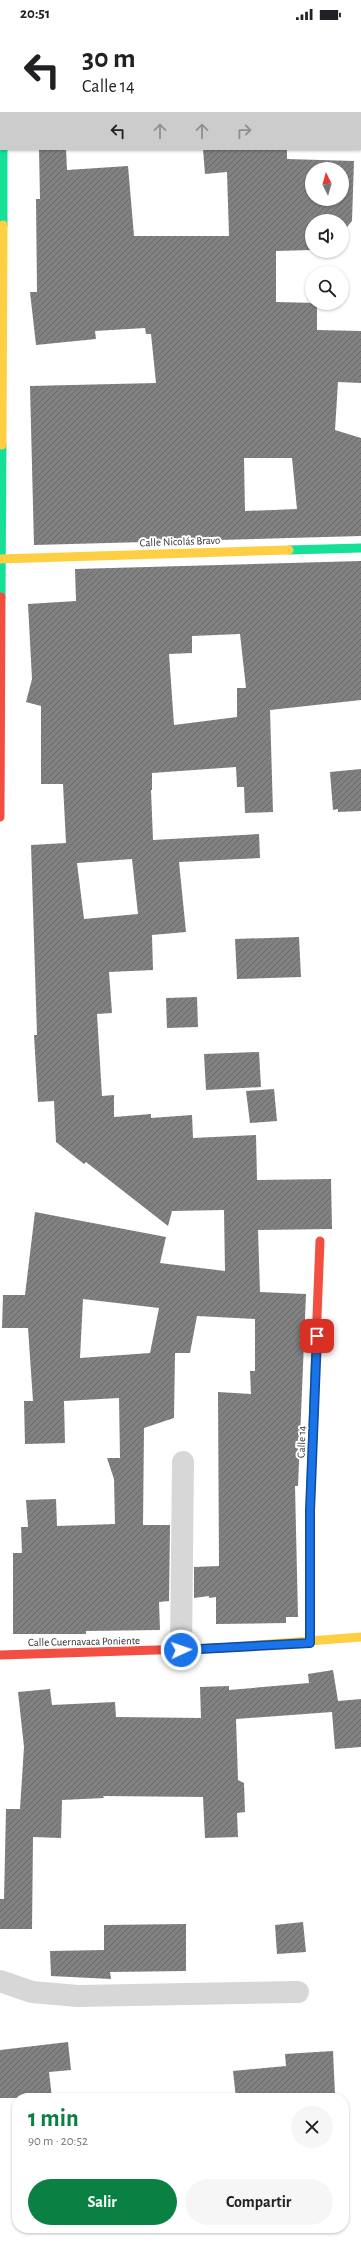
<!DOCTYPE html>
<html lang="es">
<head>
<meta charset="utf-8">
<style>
	body { margin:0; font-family:"Alegreya Sans",sans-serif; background:#f6f6f6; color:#202124; height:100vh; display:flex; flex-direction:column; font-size:15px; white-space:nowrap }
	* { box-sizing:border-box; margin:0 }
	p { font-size:13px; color:#757577 }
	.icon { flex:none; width:22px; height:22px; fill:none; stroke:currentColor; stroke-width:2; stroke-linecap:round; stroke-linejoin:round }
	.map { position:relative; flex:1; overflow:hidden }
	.panel { position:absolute; left:12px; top:2065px; width:337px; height:140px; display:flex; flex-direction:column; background:#fff; border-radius:16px; box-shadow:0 1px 3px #0004 }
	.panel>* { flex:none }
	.hud { position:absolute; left:0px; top:0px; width:361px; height:122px; box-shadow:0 1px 3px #0004; background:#fff; color:#202124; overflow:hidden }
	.needle { width:26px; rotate:355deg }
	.tools { position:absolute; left:305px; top:134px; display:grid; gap:8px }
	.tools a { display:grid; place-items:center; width:44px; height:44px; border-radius:50%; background:#fff; box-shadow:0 1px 3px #0004; font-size:20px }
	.pin { position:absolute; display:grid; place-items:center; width:34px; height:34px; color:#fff; margin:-17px; border-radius:8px; box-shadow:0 2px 6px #0006 }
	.me { position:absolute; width:44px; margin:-22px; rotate:87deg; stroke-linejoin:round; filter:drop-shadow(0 0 3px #0008) }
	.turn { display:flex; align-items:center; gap:14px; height:84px; padding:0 16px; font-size:18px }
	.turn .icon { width:52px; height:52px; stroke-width:2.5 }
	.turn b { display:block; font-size:28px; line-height:34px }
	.lanes { display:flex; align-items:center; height:38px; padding:0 16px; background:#0003; justify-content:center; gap:20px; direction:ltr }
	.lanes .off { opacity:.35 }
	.round { display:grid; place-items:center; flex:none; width:42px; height:42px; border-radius:21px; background:#f6f6f6 }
	.overview { display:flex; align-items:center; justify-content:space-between; height:68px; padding:0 16px }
	h1 { font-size:24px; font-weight:600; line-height:30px; color:#0b8043 }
	.button { display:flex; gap:8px; margin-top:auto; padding:8px 16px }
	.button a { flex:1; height:46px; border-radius:24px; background:#0b8043; color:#fff; font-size:16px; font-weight:600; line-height:46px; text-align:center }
	.button a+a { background:#f6f6f6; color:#202124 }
	.status { display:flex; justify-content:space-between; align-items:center; height:28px; padding:0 20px; background:#fff; direction:ltr }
	.status svg { height:11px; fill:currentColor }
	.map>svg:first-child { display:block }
</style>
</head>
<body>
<div class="status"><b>20:51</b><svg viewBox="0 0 49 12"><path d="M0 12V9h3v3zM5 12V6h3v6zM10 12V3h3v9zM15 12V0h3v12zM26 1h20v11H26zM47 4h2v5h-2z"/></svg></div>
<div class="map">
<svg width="361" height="2217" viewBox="0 0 361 2217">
	<defs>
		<pattern id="building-hatch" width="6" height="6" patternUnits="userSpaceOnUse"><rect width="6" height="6" fill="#818181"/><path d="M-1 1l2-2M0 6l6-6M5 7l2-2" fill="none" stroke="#6a6a6a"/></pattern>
	</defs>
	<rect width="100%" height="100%" fill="#fff"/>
	<path fill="url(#building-hatch)" fill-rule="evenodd" d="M 39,121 L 66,121 L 67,142 L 128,138 L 134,208 L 229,208 L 227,144 L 205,146 L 203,121 L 287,121 L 287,131 L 354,133 L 352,193 L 342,205 L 342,193 L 312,193 L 312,222 L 276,223 L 276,274 L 317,275 L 317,302 L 361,303 L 361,355 L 338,354 L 335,402 L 361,410 L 361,508 L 34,517 L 30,358 L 156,355 L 151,306 L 146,306 L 145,300 L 95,303 L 96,311 L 36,317 L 30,264 L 37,264 L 36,171 L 40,171 ZM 312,141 L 342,141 L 342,171 L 312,171 ZM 244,430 L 292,430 L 297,481 L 245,483 Z
		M 361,533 L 361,672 L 270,682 L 273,784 L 245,785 L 244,759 L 237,759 L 236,739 L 152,745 L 152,762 L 151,762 L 153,812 L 259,806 L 260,830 L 179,834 L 186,904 L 152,907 L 153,942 L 109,944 L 112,985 L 97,986 L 102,1068 L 114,1067 L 114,1089 L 151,1086 L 151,1090 L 192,1087 L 193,1110 L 256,1107 L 257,1152 L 331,1151 L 332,1201 L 258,1202 L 260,1264 L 306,1266 L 298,1458 L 295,1458 L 298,1589 L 286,1589 L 286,1595 L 216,1596 L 216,1569 L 209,1570 L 209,1568 L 194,1570 L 194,1539 L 219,1538 L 218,1364 L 251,1366 L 250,1343 L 255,1343 L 255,1291 L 197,1288 L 190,1325 L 175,1325 L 174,1390 L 144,1400 L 143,1497 L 170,1497 L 169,1573 L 159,1574 L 160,1602 L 86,1603 L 86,1606 L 13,1606 L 13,1525 L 22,1525 L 21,1499 L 28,1499 L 26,1472 L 56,1471 L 57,1498 L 115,1496 L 114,1451 L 107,1430 L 120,1430 L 119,1370 L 64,1373 L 65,1415 L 25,1416 L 24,1373 L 33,1373 L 28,1300 L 2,1300 L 3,1267 L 25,1267 L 35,1184 L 166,1209 L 160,1235 L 225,1243 L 224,1182 L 172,1183 L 168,1198 L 86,1134 L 84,1136 L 56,1114 L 54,1073 L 38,1074 L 34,1007 L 37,1007 L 31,817 L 66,815 L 63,756 L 41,756 L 41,678 L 26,674 L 32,651 L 28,576 L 76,573 L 75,541 ZM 240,606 L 246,660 L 237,660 L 237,689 L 174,697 L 169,626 L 192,625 L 192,608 ZM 132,831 L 138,886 L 84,891 L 77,835 ZM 83,1271 L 159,1280 L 150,1325 L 80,1330 Z
		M 361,741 L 361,783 L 338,784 L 338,781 L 333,782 L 330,744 Z
		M 299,909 L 301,949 L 237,951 L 235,911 Z
		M 197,969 L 198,999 L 167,1000 L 166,970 Z
		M 259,1024 L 261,1059 L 206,1062 L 204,1026 Z
		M 274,1061 L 277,1093 L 250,1095 L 246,1063 Z
		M 333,1642 L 338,1673 L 361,1671 L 361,1719 L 335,1721 L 332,1684 L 236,1691 L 238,1752 L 244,1755 L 245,1784 L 237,1785 L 238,1809 L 205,1810 L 203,1769 L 103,1768 L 104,1770 L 62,1772 L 61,1810 L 33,1809 L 32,1901 L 0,1901 L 0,1871 L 4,1871 L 6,1781 L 20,1781 L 24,1719 L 18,1664 L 50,1661 L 52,1677 L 115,1674 L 116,1689 L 201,1690 L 200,1659 L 229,1658 L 229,1662 L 309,1655 L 308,1646 Z
		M 303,1894 L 306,1924 L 277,1926 L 275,1897 Z
		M 186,1896 L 186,1943 L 110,1944 L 111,1951 L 51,1948 L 50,1923 L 104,1922 L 104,1897 Z
		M 68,2014 L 71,2042 L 49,2044 L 52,2070 L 0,2070 L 0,2022 Z
		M 333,2023 L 335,2067 L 236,2070 L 233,2043 L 286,2038 L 285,2026 Z"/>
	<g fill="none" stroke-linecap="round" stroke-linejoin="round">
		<path stroke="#d7d7d7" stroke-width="22" d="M 181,1622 L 183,1434
			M 0,1953 L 32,1964 L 78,1968 L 298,1964"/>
		<path stroke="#16e098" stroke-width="9" d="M 3,197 L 3,121
			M 289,522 L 361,520
			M 1,569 L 2,417
			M 310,1615 L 310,1483 L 316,1314"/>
		<path stroke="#ffcf43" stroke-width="9" d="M 42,1 L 66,0
			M 0,3 L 1,3
			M 2,417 L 3,197
			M 0,531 L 289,522
			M 219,1620 L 361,1609"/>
		<path stroke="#f24e42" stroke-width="9" d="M 0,789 L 1,569
			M 316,1314 L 320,1213
			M 0,1627 L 219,1620"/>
	</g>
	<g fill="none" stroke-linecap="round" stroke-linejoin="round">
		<defs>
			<path id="route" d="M 181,1622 L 310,1615 L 310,1483 L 317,1308"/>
		</defs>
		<use href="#route" stroke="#114b97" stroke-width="10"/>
		<use href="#route" stroke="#1a73e8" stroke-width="7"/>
	</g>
	<g text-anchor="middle" stroke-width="4" stroke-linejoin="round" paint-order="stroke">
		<g font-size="11" fill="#333" stroke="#fff">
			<text transform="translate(180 513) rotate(-2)" y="4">Calle Nicolás Bravo</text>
			<text transform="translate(301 1414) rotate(-88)" y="4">Calle 14</text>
			<text transform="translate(84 1613) rotate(-1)" y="4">Calle Cuernavaca Poniente</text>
		</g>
	</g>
</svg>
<div class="tools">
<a><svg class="needle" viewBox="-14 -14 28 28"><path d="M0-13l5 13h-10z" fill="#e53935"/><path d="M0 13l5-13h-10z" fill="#757577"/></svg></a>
<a><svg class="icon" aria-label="sound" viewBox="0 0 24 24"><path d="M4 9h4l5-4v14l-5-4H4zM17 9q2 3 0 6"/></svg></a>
<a><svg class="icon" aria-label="search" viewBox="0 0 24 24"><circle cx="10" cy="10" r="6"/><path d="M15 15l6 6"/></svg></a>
</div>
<div class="pin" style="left:317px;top:1308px;background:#d93025"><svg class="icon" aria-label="arrive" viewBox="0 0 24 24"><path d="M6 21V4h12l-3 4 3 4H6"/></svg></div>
<svg class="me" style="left:181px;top:1622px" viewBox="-20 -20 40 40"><circle r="17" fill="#1a73e8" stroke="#fff" stroke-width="3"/><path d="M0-11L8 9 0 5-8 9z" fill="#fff"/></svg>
<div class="hud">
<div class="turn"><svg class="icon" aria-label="left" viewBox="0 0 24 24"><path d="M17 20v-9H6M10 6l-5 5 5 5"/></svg><div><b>30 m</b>Calle 14</div></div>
<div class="lanes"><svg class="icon" aria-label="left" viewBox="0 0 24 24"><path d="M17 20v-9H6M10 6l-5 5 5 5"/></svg><svg class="icon off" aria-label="ahead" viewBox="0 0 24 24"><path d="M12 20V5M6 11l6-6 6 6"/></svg><svg class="icon off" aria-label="ahead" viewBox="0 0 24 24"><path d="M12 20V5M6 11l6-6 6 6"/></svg><svg class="icon off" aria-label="right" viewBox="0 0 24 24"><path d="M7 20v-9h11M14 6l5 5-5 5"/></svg></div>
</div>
<section class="panel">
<div class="overview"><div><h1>1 min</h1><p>90 m · 20:52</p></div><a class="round"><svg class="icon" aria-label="close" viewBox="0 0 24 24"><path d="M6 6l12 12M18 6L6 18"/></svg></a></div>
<div class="button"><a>Salir</a><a>Compartir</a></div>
</section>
</div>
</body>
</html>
